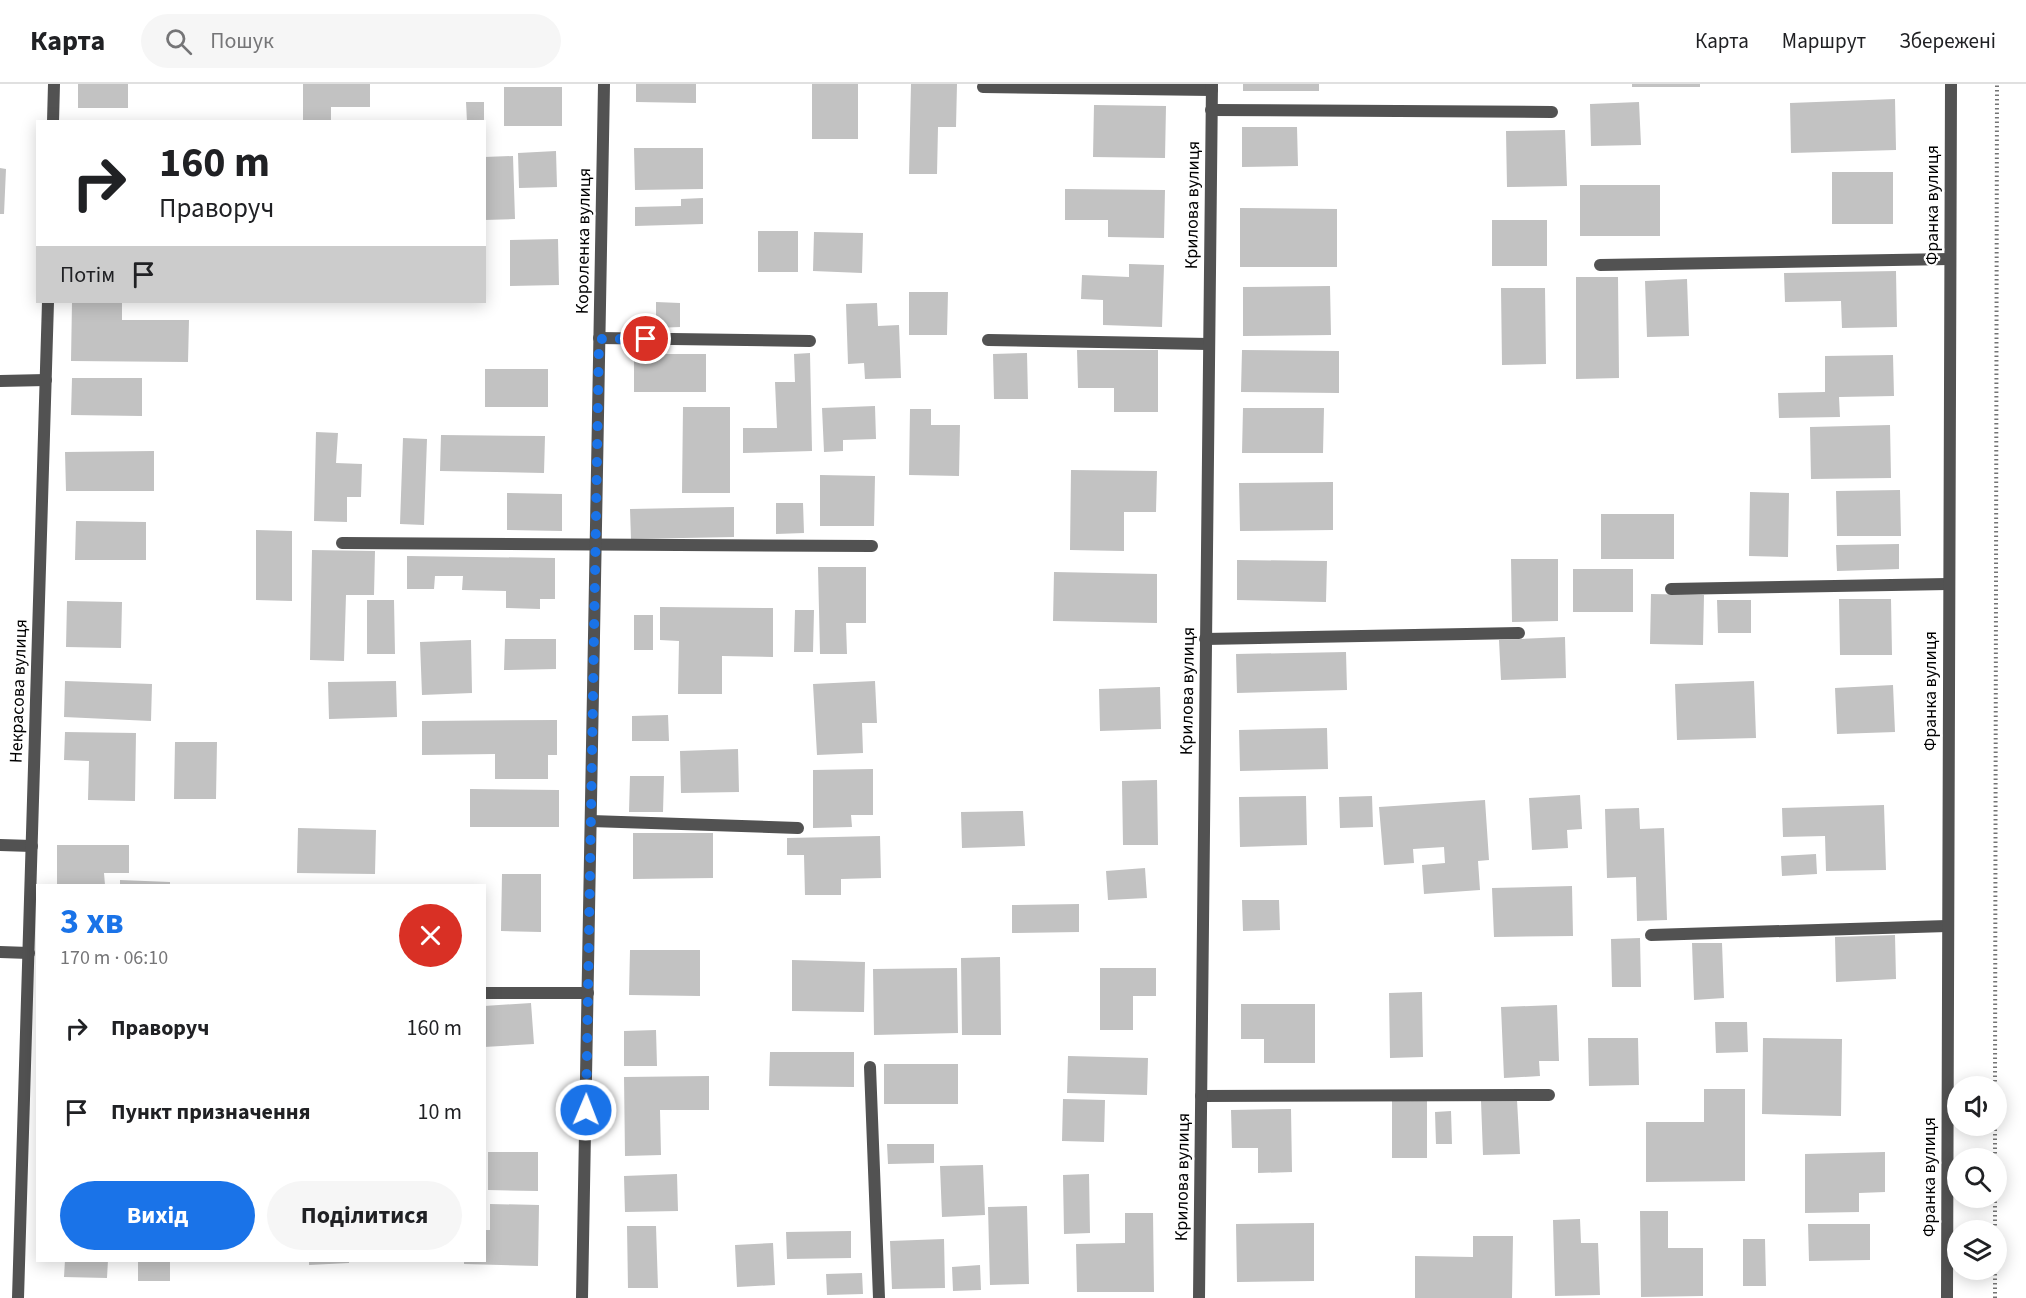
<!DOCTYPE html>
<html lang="uk">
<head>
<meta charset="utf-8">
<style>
	body { margin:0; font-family:"Source Sans 3",sans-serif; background:#f6f6f6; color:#202124; height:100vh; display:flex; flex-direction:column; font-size:22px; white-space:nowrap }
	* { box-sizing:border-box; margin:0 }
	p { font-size:20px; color:#757577 }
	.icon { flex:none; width:33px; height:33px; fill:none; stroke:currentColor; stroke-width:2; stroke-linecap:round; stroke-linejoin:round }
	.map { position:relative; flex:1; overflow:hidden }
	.sheet { position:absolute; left:36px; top:800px; width:450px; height:378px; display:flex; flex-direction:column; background:#fff; border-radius:0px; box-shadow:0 3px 15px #0003 }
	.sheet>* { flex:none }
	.guide { position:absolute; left:36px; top:36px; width:450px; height:183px; border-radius:0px; box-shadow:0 3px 15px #0003; background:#fff; color:#202124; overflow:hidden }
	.buttons { position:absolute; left:1947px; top:992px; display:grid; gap:12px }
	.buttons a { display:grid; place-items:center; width:60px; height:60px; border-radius:50%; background:#fff; box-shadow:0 3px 15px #0003; font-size:30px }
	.pin { position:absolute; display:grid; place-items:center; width:51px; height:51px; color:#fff; margin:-26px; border:3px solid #fff; border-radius:50%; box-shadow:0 2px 6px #0007 }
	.me { position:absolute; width:66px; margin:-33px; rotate:1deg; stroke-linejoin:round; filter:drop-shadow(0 0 4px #0008) }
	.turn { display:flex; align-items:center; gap:21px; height:126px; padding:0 24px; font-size:27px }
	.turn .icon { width:78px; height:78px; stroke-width:2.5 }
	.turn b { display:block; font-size:42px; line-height:51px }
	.then { display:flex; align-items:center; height:57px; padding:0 24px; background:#0003; gap:12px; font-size:22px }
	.round { display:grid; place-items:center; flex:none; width:63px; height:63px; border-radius:32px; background:#f6f6f6 }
	.headline { display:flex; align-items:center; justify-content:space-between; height:102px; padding:0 24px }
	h1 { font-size:36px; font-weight:700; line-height:45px; color:#1a73e8 }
	.cta { display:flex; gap:12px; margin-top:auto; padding:12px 24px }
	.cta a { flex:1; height:69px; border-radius:36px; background:#1a73e8; color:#fff; font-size:24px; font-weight:700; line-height:69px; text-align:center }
	.cta a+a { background:#f6f6f6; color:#202124 }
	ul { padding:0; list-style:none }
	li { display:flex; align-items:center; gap:18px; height:84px; padding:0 24px }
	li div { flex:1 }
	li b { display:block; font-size:22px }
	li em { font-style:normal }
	header { display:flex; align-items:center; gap:36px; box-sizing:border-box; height:84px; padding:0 30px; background:#fff; border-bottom:2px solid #e0e0e0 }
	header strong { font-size:28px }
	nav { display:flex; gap:33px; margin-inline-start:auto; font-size:21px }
	.search { width:420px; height:54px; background:#f6f6f6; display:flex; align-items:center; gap:15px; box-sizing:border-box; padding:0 21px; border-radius:33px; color:#757577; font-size:22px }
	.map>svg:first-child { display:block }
</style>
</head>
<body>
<header>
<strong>Карта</strong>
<div class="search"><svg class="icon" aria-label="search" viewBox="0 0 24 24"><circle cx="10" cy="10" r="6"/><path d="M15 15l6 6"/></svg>Пошук</div>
<nav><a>Карта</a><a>Маршрут</a><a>Збережені</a></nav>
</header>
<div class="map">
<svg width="2026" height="1214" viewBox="0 0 2026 1214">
	<rect width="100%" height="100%" fill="#fff"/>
	<path fill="#c2c2c2" d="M 78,0 L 128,0 L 128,24 L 78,24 Z
		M 303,0 L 370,0 L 370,23 L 331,23 L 331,38 L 303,38 Z
		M 636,0 L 696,0 L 696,19 L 636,18 Z
		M 812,0 L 858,0 L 858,55 L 812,55 Z
		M 911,0 L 957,0 L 956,43 L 938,43 L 937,90 L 909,90 Z
		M 1243,0 L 1319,0 L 1319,7 L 1243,7 Z
		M 1632,0 L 1700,0 L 1700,3 L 1632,3 Z
		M 504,3 L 562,3 L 562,42 L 504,42 Z
		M 1895,15 L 1896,66 L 1791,69 L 1790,19 Z
		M 466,18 L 484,18 L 484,38 L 467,38 Z
		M 1639,18 L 1641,61 L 1591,62 L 1590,20 Z
		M 1094,21 L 1166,22 L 1165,74 L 1093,73 Z
		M 1242,43 L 1297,43 L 1298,82 L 1242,83 Z
		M 1565,46 L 1567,102 L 1507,103 L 1506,47 Z
		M 634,64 L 703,64 L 703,105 L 635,106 Z
		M 556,67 L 557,103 L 519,104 L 518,69 Z
		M 513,72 L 515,135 L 484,136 L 484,73 Z
		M 0,84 L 6,85 L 4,130 L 0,130 Z
		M 1832,88 L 1893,88 L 1893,140 L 1832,140 Z
		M 1580,101 L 1660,101 L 1660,152 L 1580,152 Z
		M 1065,105 L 1165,106 L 1164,154 L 1108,153 L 1108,136 L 1065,136 Z
		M 703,114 L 703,140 L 635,142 L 635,123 L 681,122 L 681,115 Z
		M 1240,124 L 1337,125 L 1337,183 L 1240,183 Z
		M 1492,136 L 1547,136 L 1547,182 L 1492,182 Z
		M 758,147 L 798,147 L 798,188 L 758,188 Z
		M 814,148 L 863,149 L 862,189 L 813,187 Z
		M 558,155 L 559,201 L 510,202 L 510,156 Z
		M 1129,180 L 1164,181 L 1162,243 L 1103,241 L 1103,216 L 1081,215 L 1082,191 L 1129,193 Z
		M 1896,187 L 1897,243 L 1842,244 L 1841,217 L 1785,218 L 1784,189 Z
		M 1576,193 L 1618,193 L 1619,294 L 1576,295 Z
		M 1687,195 L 1689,252 L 1647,253 L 1645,197 Z
		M 1330,202 L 1331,251 L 1243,252 L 1243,203 Z
		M 1501,204 L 1545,204 L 1546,280 L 1502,281 Z
		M 909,208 L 948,208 L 947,251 L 909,251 Z
		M 72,218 L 122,218 L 122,236 L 189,236 L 188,278 L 71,277 Z
		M 656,218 L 680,219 L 680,243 L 656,244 Z
		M 877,219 L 878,242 L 899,241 L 901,294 L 865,295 L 864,279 L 848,280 L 846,220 Z
		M 1077,266 L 1158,266 L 1158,328 L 1114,328 L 1114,304 L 1078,304 Z
		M 1242,266 L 1339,267 L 1339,309 L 1241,308 Z
		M 810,269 L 812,367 L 743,369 L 743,344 L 777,344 L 775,298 L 795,298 L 794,270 Z
		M 1027,269 L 1028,315 L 994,315 L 993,270 Z
		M 634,270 L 706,270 L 706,308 L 634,308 Z
		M 1893,271 L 1894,312 L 1839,313 L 1840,333 L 1779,334 L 1778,309 L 1825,308 L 1825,272 Z
		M 485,285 L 548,285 L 548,323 L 485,323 Z
		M 72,294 L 142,294 L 142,332 L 71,331 Z
		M 875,322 L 876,355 L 843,356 L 843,367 L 824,368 L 822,324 Z
		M 683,323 L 730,323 L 730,409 L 682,409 Z
		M 1243,324 L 1324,324 L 1323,369 L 1242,369 Z
		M 910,325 L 931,325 L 931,341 L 960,341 L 959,392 L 909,391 Z
		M 1890,341 L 1891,394 L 1811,395 L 1810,343 Z
		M 316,348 L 338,349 L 336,379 L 362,380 L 361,413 L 347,413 L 347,438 L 314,437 Z
		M 441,351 L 545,352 L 544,389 L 440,387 Z
		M 403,354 L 427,355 L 424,441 L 400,440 Z
		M 154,367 L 154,407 L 66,407 L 65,368 Z
		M 1071,386 L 1157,387 L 1156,428 L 1124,428 L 1124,467 L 1070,466 Z
		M 820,391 L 875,392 L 874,442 L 820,442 Z
		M 1333,398 L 1333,446 L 1240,447 L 1239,399 Z
		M 1900,406 L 1901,452 L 1837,452 L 1836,407 Z
		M 1750,408 L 1789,409 L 1788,473 L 1749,472 Z
		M 507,409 L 562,410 L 562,447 L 507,446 Z
		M 776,419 L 803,419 L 804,449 L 776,450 Z
		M 734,423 L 734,453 L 631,455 L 630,425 Z
		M 1601,430 L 1674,430 L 1674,475 L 1601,475 Z
		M 76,437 L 146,438 L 146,476 L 75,476 Z
		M 256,446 L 292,447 L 292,517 L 256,516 Z
		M 1899,460 L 1899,485 L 1837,487 L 1836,461 Z
		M 312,466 L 375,467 L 374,511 L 346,511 L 344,577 L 310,576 Z
		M 407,472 L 555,474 L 555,515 L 540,515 L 540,525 L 506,524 L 506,507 L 462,506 L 463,492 L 435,492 L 434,505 L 407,505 Z
		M 1511,475 L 1558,475 L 1558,537 L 1512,538 Z
		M 1237,476 L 1327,477 L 1326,518 L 1237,516 Z
		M 818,483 L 866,483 L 866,539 L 846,539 L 847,570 L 820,570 Z
		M 1573,485 L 1633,485 L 1633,528 L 1573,528 Z
		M 1054,488 L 1157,490 L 1157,539 L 1053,537 Z
		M 1651,510 L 1704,511 L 1703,561 L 1650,560 Z
		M 1839,515 L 1891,515 L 1892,571 L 1840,571 Z
		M 367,516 L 394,516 L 395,570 L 367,570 Z
		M 1717,516 L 1751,516 L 1751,549 L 1718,549 Z
		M 67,517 L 122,518 L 121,564 L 66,563 Z
		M 660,523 L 773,524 L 773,573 L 722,572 L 722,610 L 678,610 L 679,557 L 660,556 Z
		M 795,526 L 814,526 L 813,568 L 794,568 Z
		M 634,531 L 653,531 L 653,566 L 634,566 Z
		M 1565,553 L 1566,594 L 1501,596 L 1499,556 Z
		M 505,555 L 556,555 L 556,585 L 504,586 Z
		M 471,556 L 472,609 L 422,611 L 420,558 Z
		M 1346,568 L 1347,606 L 1237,609 L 1236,570 Z
		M 65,597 L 152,600 L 151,637 L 64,633 Z
		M 396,597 L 397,633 L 329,635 L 328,598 Z
		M 875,597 L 877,639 L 862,639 L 863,669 L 817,671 L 813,600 Z
		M 1754,597 L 1756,654 L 1677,656 L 1675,600 Z
		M 1893,601 L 1895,648 L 1837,650 L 1835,604 Z
		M 1160,603 L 1161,645 L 1100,647 L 1099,605 Z
		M 668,631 L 669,657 L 632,657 L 632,632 Z
		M 557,636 L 557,671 L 548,671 L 548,695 L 495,695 L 495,670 L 422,671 L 422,637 Z
		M 1327,644 L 1328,685 L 1240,687 L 1239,646 Z
		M 65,648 L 136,649 L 135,717 L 88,716 L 89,677 L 64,676 Z
		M 175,658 L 217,658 L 216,715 L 174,715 Z
		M 738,665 L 739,708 L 681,709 L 680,667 Z
		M 873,685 L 873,731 L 851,731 L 852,743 L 813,744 L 813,686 Z
		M 630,692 L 664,692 L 663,728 L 629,728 Z
		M 1157,696 L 1158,761 L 1123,761 L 1122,697 Z
		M 470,705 L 559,706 L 559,743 L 470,743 Z
		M 1580,711 L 1582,745 L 1567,746 L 1568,764 L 1532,766 L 1529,714 Z
		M 1306,712 L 1307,761 L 1240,763 L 1239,713 Z
		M 1372,712 L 1373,743 L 1340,744 L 1339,713 Z
		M 1485,716 L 1489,776 L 1478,777 L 1480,806 L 1424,810 L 1422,781 L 1445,779 L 1444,763 L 1413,765 L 1414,779 L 1384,781 L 1379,723 Z
		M 1884,721 L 1886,786 L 1826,787 L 1825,752 L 1783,753 L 1782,724 Z
		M 1639,724 L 1640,745 L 1664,744 L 1667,836 L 1637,837 L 1636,793 L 1607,794 L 1605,725 Z
		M 1023,727 L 1025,762 L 962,764 L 961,728 Z
		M 298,744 L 376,746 L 375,790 L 297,789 Z
		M 633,749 L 713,749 L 713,794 L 633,795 Z
		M 880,752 L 881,794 L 841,795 L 841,811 L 805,811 L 804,771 L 787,771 L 787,754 Z
		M 57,761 L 129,761 L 129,789 L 104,789 L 105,801 L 57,801 Z
		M 1816,770 L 1817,790 L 1782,792 L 1781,772 Z
		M 1145,784 L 1147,814 L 1108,816 L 1106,787 Z
		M 502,790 L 541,790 L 541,848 L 501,847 Z
		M 120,796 L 170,798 L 170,801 L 120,801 Z
		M 1572,802 L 1573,852 L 1494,853 L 1492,804 Z
		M 1242,816 L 1279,816 L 1280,846 L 1243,847 Z
		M 1079,820 L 1079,848 L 1012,849 L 1012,821 Z
		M 1895,851 L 1896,895 L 1836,898 L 1835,853 Z
		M 1640,854 L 1641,903 L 1612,903 L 1611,855 Z
		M 1692,859 L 1722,859 L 1724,914 L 1694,916 Z
		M 630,866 L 700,866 L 700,912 L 629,911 Z
		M 1000,873 L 1001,951 L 962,951 L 961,874 Z
		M 792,876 L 865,878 L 864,928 L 792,927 Z
		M 957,884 L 958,949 L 874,951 L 873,885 Z
		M 1100,884 L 1156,884 L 1156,912 L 1133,912 L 1133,946 L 1100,946 Z
		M 1422,908 L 1423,973 L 1390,974 L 1389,909 Z
		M 531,919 L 534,960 L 484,963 L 484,922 Z
		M 1241,920 L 1315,920 L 1315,979 L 1264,979 L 1264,955 L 1241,955 Z
		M 1557,921 L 1559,977 L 1539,977 L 1540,992 L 1504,994 L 1501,923 Z
		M 1715,938 L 1747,938 L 1748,968 L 1716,969 Z
		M 656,946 L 657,982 L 624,982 L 624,947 Z
		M 1588,954 L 1638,954 L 1639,1001 L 1589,1002 Z
		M 1763,954 L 1842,955 L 1841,1032 L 1762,1030 Z
		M 770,968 L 854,968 L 854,1003 L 769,1002 Z
		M 1068,972 L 1148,974 L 1147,1011 L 1067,1009 Z
		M 884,980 L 958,980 L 958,1020 L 884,1020 Z
		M 709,992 L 709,1026 L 660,1026 L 661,1071 L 625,1072 L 624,993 Z
		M 1704,1005 L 1745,1005 L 1745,1097 L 1646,1098 L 1646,1038 L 1704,1038 Z
		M 1063,1015 L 1105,1016 L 1104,1058 L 1062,1057 Z
		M 1427,1015 L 1427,1074 L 1392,1074 L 1392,1016 Z
		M 1517,1016 L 1520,1070 L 1483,1071 L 1481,1017 Z
		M 1291,1025 L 1292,1088 L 1258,1089 L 1258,1064 L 1232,1064 L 1231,1026 Z
		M 1451,1027 L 1452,1060 L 1436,1060 L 1435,1028 Z
		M 887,1060 L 934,1060 L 934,1079 L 888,1080 Z
		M 488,1068 L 538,1068 L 538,1107 L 488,1106 Z
		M 1885,1068 L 1885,1108 L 1859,1109 L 1859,1128 L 1805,1129 L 1805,1070 Z
		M 983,1081 L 985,1131 L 942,1133 L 940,1082 Z
		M 677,1090 L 678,1127 L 625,1128 L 624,1092 Z
		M 1089,1090 L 1090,1149 L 1064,1150 L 1063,1091 Z
		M 490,1120 L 539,1121 L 538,1182 L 464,1180 L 464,1176 L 484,1176 L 484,1146 L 490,1146 Z
		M 1027,1122 L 1029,1200 L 990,1201 L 988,1123 Z
		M 1640,1127 L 1668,1127 L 1668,1164 L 1703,1164 L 1703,1212 L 1641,1213 Z
		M 1125,1129 L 1153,1129 L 1154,1208 L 1077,1208 L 1076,1160 L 1125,1159 Z
		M 1580,1135 L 1581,1159 L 1598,1159 L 1600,1211 L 1555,1212 L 1553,1136 Z
		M 1314,1139 L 1314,1197 L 1237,1198 L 1236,1140 Z
		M 1808,1140 L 1870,1140 L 1870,1176 L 1809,1177 Z
		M 627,1142 L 656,1142 L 658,1204 L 628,1204 Z
		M 851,1147 L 851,1174 L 787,1175 L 786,1148 Z
		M 1473,1152 L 1513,1152 L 1512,1214 L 1415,1214 L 1415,1172 L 1473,1173 Z
		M 944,1155 L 945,1204 L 892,1205 L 890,1157 Z
		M 1743,1155 L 1765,1155 L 1766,1202 L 1743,1202 Z
		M 773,1159 L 775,1201 L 737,1203 L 735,1161 Z
		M 65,1176 L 108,1176 L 107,1194 L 64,1193 Z
		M 138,1176 L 170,1176 L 170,1197 L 138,1197 Z
		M 309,1176 L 349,1176 L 349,1179 L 309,1181 Z
		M 980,1181 L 981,1206 L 953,1207 L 952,1183 Z
		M 862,1189 L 863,1210 L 827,1211 L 826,1190 Z"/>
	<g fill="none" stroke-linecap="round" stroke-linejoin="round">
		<path stroke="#747474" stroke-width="4" stroke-dasharray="1.5 3" stroke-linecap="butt" d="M 1995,1002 L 1997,0
			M 1995,1074 L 1995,1041
			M 1995,1146 L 1995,1113
			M 1995,1214 L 1995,1185"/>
		<path stroke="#525252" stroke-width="12" d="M 983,3 L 1212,6
			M 1211,26 L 1552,28
			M 1600,181 L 1950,175
			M 599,254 L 810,257
			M 988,256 L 1209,260
			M 0,297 L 46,296
			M 342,459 L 872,462
			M 1671,505 L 1948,500
			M 1205,555 L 1519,549
			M 591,737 L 798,744
			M 0,761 L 32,762
			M 1651,851 L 1947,842
			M 0,868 L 29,869
			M 484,909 L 588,909
			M 870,983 L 879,1214
			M 1201,1012 L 1549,1011"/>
		<path stroke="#525252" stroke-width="12" d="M 582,1214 L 604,0
			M 1199,1214 L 1212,0"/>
		<path stroke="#525252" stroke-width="12" d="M 53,38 L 54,0
			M 18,1214 L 48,218
			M 1947,1214 L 1951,0"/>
	</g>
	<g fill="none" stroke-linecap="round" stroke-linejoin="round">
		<path stroke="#1a73e8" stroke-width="10" stroke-dasharray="0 18" d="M 586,1026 L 599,255 L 646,255"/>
	</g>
	<g text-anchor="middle" stroke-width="4.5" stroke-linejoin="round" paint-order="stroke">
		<g font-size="18" fill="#000" stroke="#fff">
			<text transform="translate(1192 121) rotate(-89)" y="6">Крилова вулиця</text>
			<text transform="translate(1932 121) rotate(-90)" y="6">Франка вулиця</text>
			<text transform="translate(583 157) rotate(-89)" y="6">Короленка вулиця</text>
			<text transform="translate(18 607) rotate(-88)" y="6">Некрасова вулиця</text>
			<text transform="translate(1187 607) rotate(-89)" y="6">Крилова вулиця</text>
			<text transform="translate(1930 607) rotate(-90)" y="6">Франка вулиця</text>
			<text transform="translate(1182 1093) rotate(-89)" y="6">Крилова вулиця</text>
			<text transform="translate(1929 1093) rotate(-90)" y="6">Франка вулиця</text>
		</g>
	</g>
</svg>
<div class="buttons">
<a><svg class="icon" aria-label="sound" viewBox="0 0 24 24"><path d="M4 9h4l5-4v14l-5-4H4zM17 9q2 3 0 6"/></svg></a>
<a><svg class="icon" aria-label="search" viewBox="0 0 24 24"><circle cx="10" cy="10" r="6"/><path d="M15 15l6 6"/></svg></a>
<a><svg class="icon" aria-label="layers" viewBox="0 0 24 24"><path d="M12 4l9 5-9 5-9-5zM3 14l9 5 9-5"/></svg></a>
</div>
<div class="pin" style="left:646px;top:255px;background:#d93025"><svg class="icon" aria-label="arrive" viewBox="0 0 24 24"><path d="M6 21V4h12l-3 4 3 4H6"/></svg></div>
<svg class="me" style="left:586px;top:1026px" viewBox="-20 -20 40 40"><circle r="17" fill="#1a73e8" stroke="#fff" stroke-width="3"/><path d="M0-11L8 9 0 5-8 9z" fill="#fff"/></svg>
<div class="guide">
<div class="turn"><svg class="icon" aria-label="right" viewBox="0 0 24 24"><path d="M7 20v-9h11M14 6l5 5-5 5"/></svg><div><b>160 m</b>Праворуч</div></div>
<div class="then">Потім<svg class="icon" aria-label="arrive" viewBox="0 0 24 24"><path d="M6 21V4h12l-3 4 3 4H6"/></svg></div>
</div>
<section class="sheet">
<div class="headline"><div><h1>3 хв</h1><p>170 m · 06:10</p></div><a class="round" style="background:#d93025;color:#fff"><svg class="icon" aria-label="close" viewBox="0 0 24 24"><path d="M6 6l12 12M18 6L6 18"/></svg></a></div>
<ul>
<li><svg class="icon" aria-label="right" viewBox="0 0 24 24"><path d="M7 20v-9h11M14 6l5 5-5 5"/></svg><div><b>Праворуч</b></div><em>160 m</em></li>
<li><svg class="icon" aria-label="arrive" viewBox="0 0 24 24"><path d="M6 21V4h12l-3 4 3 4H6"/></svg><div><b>Пункт призначення</b></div><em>10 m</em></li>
</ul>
<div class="cta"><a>Вихід</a><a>Поділитися</a></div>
</section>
</div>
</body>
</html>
